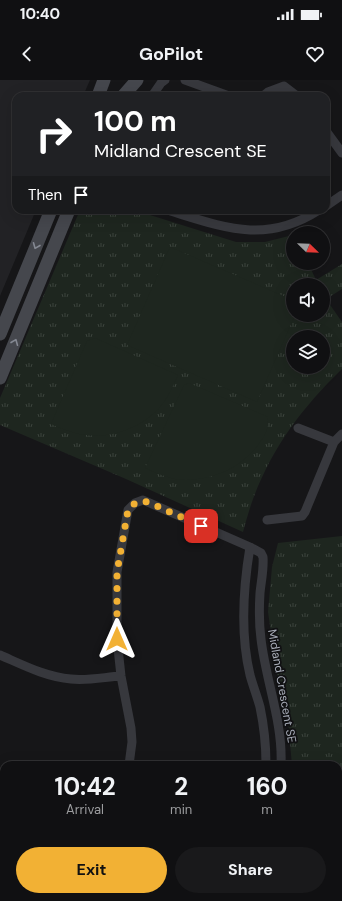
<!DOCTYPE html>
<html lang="en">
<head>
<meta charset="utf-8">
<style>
	body { margin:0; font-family:"DM Sans",sans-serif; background:#19191b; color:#f1f3f6; height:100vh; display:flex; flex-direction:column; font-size:15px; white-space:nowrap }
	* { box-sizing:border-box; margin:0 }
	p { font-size:13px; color:#9c9d9f }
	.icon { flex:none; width:22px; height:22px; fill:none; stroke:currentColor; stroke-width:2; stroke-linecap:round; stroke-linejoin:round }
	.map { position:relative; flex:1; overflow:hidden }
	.drawer { position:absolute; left:0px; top:681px; width:342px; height:140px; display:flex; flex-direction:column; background:#101012; border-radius:12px 12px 0 0; box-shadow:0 4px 16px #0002,0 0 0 1px #303032 }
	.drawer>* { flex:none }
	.banner { position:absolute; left:12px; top:12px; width:318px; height:122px; border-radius:12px; box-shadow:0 4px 16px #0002,0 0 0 1px #303032; background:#202124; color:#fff; overflow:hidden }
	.needle { width:26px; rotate:113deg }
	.buttons { position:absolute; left:286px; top:146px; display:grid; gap:8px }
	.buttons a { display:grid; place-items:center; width:44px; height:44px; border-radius:50%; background:#101012; box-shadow:0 4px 16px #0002,0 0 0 1px #303032; font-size:20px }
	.pin { position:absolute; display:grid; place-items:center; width:34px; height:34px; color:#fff; margin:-17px; border-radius:8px; box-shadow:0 2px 6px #0006 }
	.me { position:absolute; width:44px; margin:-22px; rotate:0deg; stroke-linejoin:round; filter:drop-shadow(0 0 3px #0008) }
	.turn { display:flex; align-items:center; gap:14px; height:84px; padding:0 16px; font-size:18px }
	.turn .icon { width:52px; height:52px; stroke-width:2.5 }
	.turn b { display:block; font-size:28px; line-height:34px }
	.then { display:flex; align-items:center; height:38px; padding:0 16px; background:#0003; gap:8px; font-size:15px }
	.eta { display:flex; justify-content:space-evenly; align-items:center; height:68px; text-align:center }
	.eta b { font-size:24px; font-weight:700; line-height:28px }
	.button { display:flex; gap:8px; margin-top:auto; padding:8px 16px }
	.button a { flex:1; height:46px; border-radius:24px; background:#f2b134; color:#111; font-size:16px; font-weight:700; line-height:46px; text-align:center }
	.button a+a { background:#19191b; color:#f1f3f6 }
	.status { display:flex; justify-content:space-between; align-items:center; height:28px; padding:0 20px; background:#101012; direction:ltr }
	.status svg { height:11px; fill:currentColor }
	header { display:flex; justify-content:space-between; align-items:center; height:52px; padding:0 16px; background:#101012; font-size:18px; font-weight:700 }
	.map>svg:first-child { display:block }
</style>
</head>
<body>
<div class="status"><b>10:40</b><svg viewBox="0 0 49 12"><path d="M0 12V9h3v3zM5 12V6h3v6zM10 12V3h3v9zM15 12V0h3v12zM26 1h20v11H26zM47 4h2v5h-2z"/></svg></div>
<header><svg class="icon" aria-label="back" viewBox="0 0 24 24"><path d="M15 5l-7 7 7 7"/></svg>GoPilot<svg class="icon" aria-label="heart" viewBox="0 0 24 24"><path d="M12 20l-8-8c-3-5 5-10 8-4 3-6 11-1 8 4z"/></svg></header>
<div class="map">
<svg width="342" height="821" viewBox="0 0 342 821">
	<defs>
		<pattern id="park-tufts" width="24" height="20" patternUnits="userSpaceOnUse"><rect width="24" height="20" fill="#1e261f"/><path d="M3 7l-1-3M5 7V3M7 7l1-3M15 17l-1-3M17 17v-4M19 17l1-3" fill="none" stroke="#3c433d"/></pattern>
	</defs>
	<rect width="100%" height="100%" fill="#161618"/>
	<path fill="#222225" d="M 0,0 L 90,0 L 83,16 L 16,16 L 16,130 L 36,130 L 0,216 Z"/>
	<path fill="url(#park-tufts)" fill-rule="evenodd" d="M 80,130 L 134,130 L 236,162 L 265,162 L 293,155 L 293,183 L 308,183 L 316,200 L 342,184 L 342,209 L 326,219 L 342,242 L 342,289 C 302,328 273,366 253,419 C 249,430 246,441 243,452 L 126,399 L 0,345 L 0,318 ZM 293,205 L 323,205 L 323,235 L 293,235 ZM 293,257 L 323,257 L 323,287 L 293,287 Z
		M 342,456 L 342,821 L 222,821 L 225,817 L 338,817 L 338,685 L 292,685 L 287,629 L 278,600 L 268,532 L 272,487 L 278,463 Z
		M 0,757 L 4,759 L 4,800 L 0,799 Z
		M 5,817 L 35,817 L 35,821 L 4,821 Z"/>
	<path fill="#1e261f" d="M 170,167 L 293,220 L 293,235 L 295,235 L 257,322 L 127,265 Z
		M 95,258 L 178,295 C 173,306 168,318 160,327 C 139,351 102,362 72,352 C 65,350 58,347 51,344 L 87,261 Z
		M 189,303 L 268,337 C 268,341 268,346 267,349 C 265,356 259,364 254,370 C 236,390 213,399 186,400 C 171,400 159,394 145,388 L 184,305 Z"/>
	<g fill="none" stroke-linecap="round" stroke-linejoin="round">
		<path stroke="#37383d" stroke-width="9" d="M 185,0 L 229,16
			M 152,16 L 161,3 L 165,0
			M 263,16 L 268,12 L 284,6 L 297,16
			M 326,51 L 342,73
			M 326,126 L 342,115
			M 167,130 C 223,147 265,165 319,130
			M 298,348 L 334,362
			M 267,440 L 302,436 L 305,432 L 334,362 L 342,354
			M 250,467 L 261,473 L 263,477 C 264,489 261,502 260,513 C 259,529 259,544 261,559 C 266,602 283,642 281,685
			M 0,575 C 23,585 46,597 71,599 C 87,601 105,597 121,596
			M 129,685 L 132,662 L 131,648 L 121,596 L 117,559 L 117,492 L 128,430 L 135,423 L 143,420 L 250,467 C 243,509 240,553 250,595 C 253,606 257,616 260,627 C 264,646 266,665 266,685
			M 209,821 L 212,817"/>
		<path stroke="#37383d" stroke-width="11" d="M 0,734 L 4,735
			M 0,747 L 4,748
			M 164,817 L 171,821
			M 186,817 L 191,821"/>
		<path stroke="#45474d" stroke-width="13" d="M 98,16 L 104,0
			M 123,16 L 137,0
			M 0,254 L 51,130
			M 0,298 L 69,130"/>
	</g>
	<defs><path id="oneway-chevron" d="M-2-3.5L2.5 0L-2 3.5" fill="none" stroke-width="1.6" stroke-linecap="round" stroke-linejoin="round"/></defs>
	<g stroke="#858993">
		<use href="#oneway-chevron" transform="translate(36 166) rotate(112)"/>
		<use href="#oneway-chevron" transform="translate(15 262) rotate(-68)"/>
	</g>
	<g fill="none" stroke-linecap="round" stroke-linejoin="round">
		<path stroke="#f2b134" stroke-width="7" stroke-dasharray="0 12.6" d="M 117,559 L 117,492 L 128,430 C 133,423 139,420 148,422 L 201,446"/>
	</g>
	<g text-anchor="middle" stroke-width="3.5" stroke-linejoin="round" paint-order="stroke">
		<g font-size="12" fill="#a8adb8" stroke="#111113">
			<text transform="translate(282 606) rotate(80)" y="4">Midland Crescent SE</text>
		</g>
	</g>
</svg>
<div class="buttons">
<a><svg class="needle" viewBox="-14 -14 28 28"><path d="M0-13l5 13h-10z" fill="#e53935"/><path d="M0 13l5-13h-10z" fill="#9c9d9f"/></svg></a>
<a><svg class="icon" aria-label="sound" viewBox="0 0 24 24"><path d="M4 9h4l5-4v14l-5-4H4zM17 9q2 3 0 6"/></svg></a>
<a><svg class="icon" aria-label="layers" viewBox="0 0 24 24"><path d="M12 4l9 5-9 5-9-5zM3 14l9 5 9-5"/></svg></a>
</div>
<div class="pin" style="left:201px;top:446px;background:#d93025"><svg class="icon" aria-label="arrive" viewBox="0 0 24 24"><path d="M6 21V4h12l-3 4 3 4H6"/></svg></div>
<svg class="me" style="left:117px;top:559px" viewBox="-20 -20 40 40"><path d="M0-17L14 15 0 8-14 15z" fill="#f2b134" stroke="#fff" stroke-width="4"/></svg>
<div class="banner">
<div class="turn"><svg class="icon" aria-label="right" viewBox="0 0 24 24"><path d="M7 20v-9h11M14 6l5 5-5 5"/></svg><div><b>100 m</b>Midland Crescent SE</div></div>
<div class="then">Then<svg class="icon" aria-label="arrive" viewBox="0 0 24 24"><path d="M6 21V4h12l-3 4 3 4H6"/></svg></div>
</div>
<section class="drawer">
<div class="eta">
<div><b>10:42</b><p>Arrival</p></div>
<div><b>2</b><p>min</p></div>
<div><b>160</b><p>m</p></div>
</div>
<div class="button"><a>Exit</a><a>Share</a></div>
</section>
</div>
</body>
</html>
